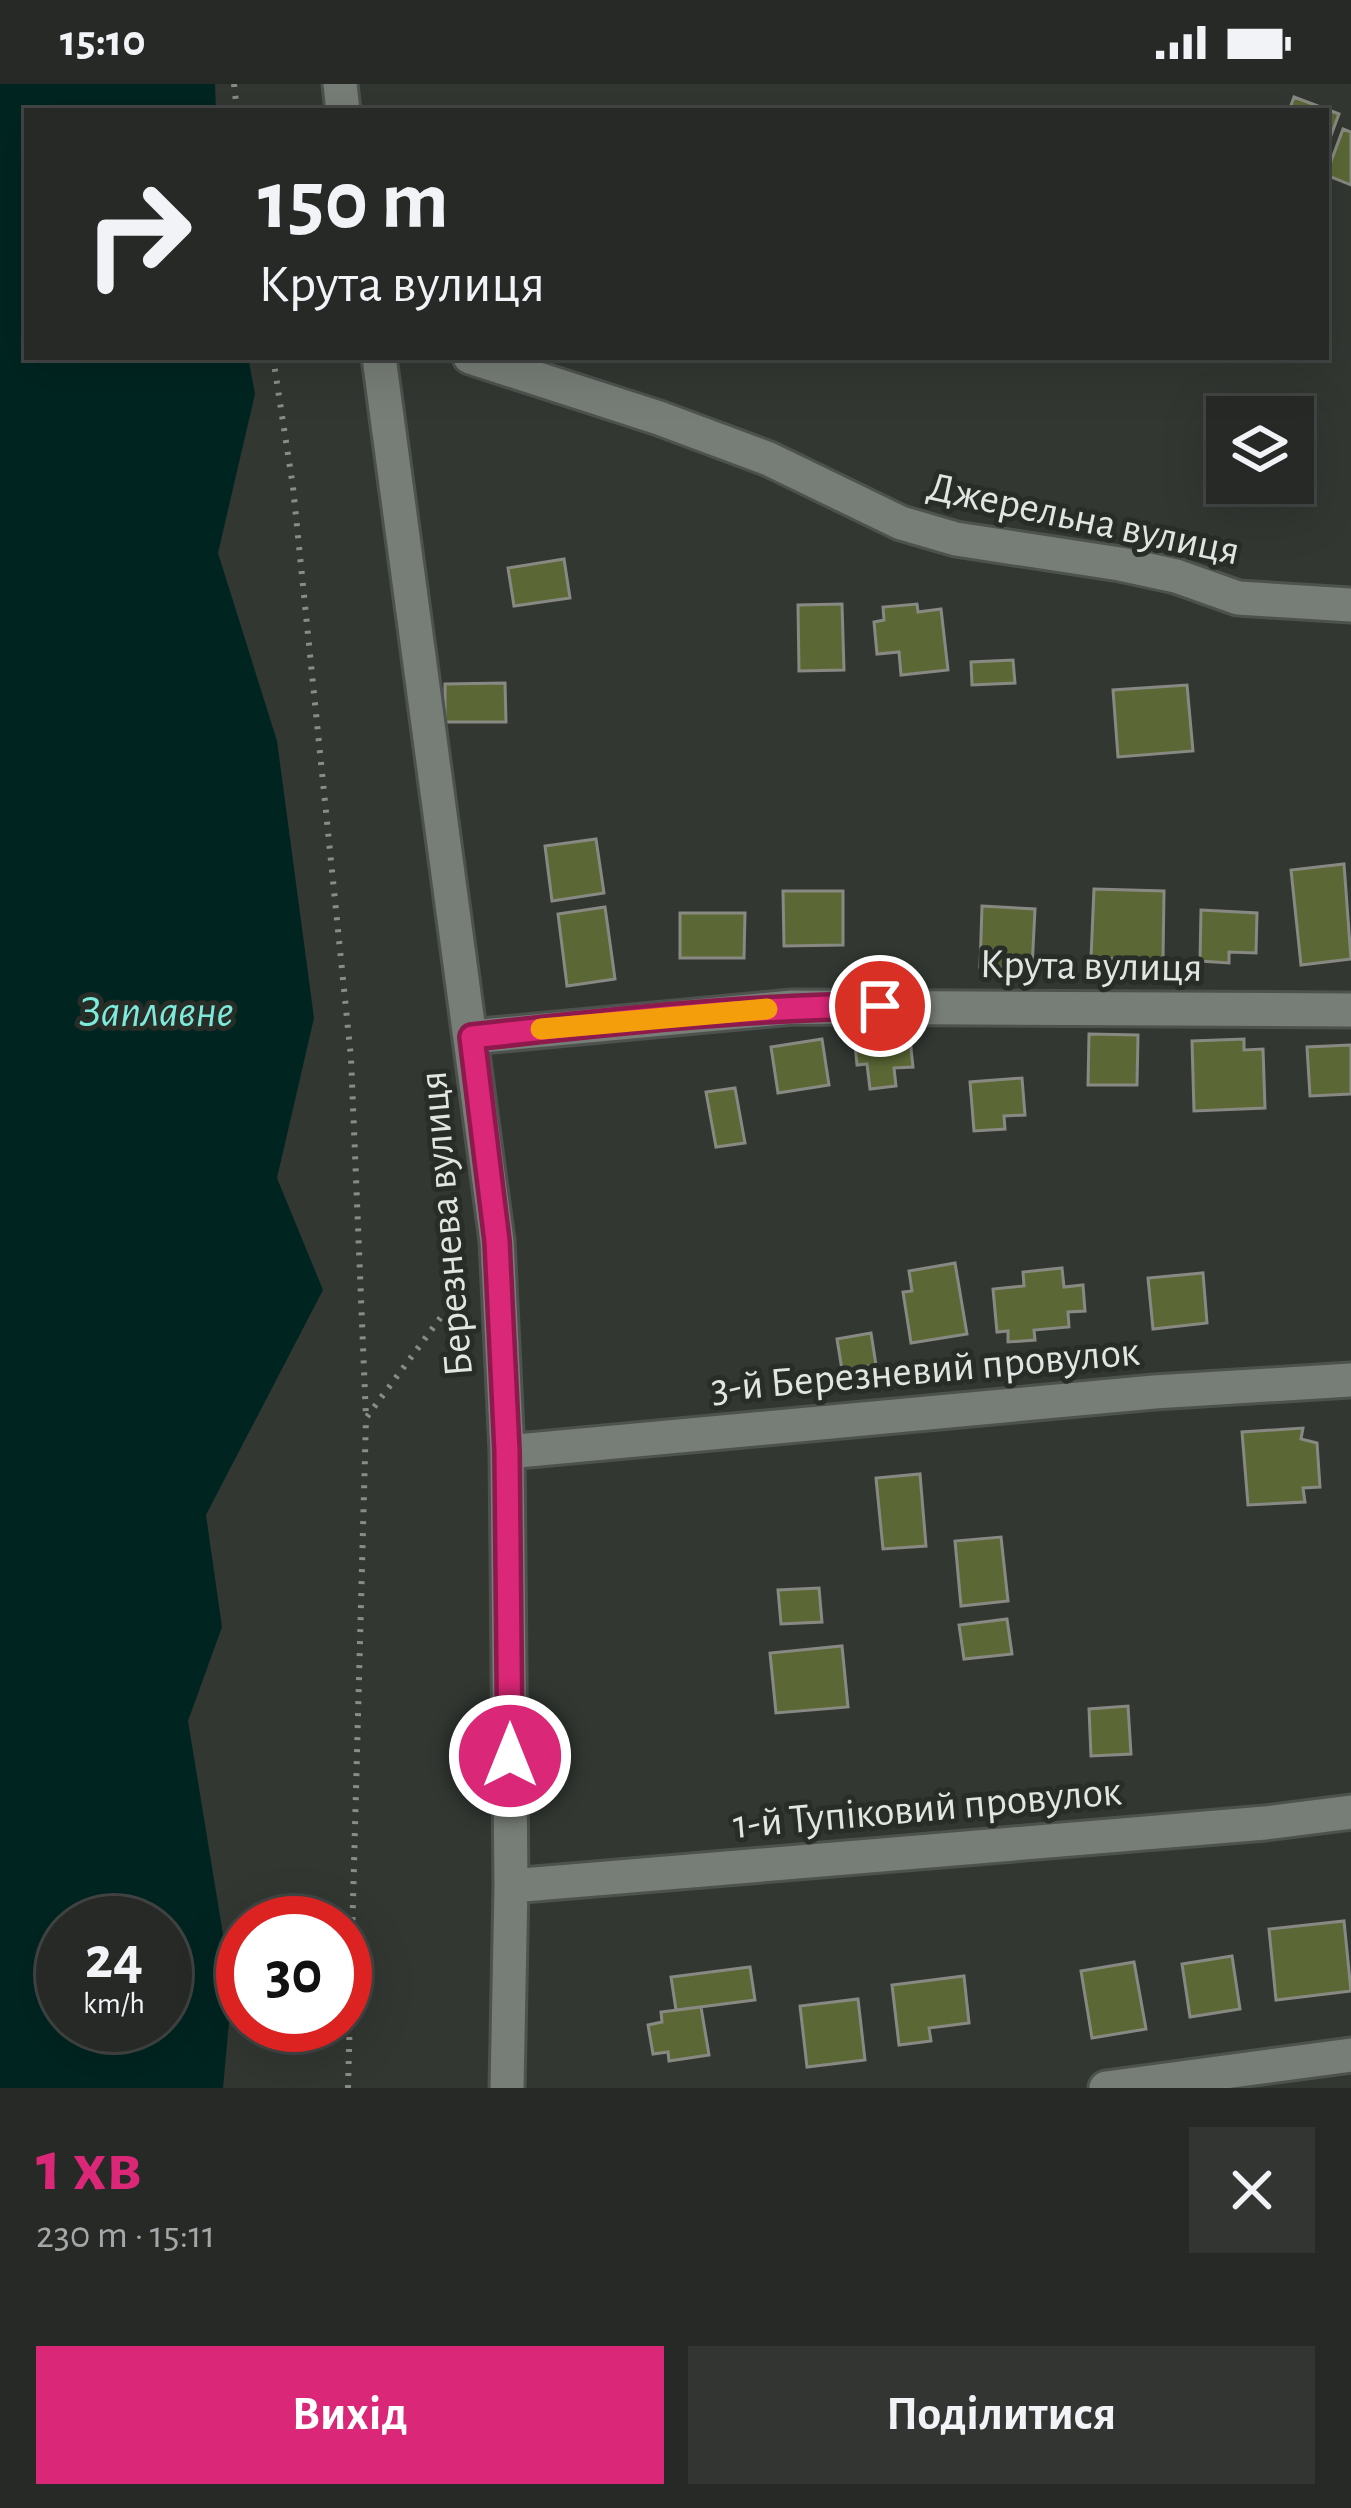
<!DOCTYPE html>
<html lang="uk">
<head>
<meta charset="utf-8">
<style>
	body { margin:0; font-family:"Alegreya Sans",sans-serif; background:#323532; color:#f1f3f6; height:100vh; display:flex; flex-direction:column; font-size:45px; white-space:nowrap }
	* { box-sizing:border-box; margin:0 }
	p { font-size:39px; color:#a4a6a7 }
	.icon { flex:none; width:66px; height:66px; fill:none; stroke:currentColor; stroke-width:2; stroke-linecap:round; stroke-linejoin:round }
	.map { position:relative; height:2004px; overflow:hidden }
	.panel { display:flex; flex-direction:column; background:#262926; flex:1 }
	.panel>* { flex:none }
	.top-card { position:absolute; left:24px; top:24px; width:1305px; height:252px; border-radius:0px; box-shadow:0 12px 48px #0002,0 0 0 3px #424543; background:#262926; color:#f1f3f6; overflow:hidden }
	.tools { position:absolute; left:1206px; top:312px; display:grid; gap:24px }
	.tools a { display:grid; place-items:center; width:108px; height:108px; border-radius:0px; background:#262926; box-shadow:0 12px 48px #0002,0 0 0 3px #424543; font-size:60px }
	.speed { position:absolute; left:36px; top:1812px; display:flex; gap:24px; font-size:60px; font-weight:700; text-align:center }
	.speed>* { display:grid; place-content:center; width:156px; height:156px; border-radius:50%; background:#262926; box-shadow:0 12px 48px #0002,0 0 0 3px #424543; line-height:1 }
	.speed small { font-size:30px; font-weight:400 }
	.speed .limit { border:18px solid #d22; background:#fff; color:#111 }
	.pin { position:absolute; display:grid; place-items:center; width:102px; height:102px; color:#fff; margin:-51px; border:6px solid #fff; border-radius:50%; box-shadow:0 3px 12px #0007 }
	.me { position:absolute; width:132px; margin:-66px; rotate:0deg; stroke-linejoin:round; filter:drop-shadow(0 0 9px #0008) }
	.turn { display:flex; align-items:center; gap:42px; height:252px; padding:0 36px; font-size:54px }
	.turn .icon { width:156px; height:156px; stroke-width:2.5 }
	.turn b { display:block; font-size:84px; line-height:102px }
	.round { display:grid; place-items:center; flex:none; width:126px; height:126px; border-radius:0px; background:#323532 }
	.head { display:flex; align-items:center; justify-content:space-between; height:204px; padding:0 36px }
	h1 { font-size:72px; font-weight:600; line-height:90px; color:#db2777 }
	.cta { display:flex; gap:24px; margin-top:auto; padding:24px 36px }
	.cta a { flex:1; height:138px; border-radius:0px; background:#db2777; color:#fff; font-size:48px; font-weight:600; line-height:138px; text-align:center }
	.cta a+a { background:#323532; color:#f1f3f6 }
	.status { display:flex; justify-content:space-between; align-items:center; height:84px; padding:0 60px; background:#262926; direction:ltr }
	.status svg { height:33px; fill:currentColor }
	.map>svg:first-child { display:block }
</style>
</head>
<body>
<div class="status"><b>15:10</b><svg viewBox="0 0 49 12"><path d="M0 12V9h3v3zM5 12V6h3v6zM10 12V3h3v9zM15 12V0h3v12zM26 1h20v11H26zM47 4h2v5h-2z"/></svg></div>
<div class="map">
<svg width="1351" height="2004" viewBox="0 0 1351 2004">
	<rect width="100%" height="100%" fill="#323732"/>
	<path fill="#002521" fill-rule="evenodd" d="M 0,0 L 215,0 L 216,27 L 27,27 L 27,273 L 248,273 L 255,310 L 218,469 L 277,657 L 314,934 L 277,1094 L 323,1206 L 206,1431 L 222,1543 L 188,1637 L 232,1905 L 223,2004 L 0,2004 ZM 63,1839 L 165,1839 L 165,1941 L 63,1941 Z"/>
	<path fill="#5b6835" stroke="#878982" stroke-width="3" d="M 1294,13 L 1339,30 L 1326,65 L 1326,27 L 1289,27 Z
		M 1343,45 L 1351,48 L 1351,101 L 1326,91 Z
		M 564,475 L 570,514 L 514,522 L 508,484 Z
		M 842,520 L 844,586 L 799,587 L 798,521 Z
		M 917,520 L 918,528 L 941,525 L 948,586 L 901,591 L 899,568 L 877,570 L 874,538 L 884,536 L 883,523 Z
		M 1013,576 L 1015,599 L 972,601 L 971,578 Z
		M 505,599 L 506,638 L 445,638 L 445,600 Z
		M 1187,601 L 1193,667 L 1118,673 L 1113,606 Z
		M 596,755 L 604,809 L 552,817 L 545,762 Z
		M 1344,780 L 1351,875 L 1301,881 L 1291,786 Z
		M 1094,805 L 1164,807 L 1163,876 L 1091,874 Z
		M 783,807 L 843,807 L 843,861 L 784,862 Z
		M 982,822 L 1035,825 L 1032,885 L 980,883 Z
		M 605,823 L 615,895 L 567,902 L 558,830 Z
		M 1201,826 L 1257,829 L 1256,869 L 1229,868 L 1229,879 L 1200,877 Z
		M 680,829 L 745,829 L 744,874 L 680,874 Z
		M 1089,950 L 1138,951 L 1137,1001 L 1088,1001 Z
		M 822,955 L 829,1001 L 778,1009 L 771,963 Z
		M 910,955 L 913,983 L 894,984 L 896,1002 L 870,1005 L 867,980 L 857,981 L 855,960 Z
		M 1244,955 L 1244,966 L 1263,965 L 1265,1024 L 1194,1027 L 1192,957 Z
		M 1351,961 L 1351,1010 L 1310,1012 L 1307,963 Z
		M 1022,994 L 1025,1031 L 1004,1032 L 1005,1045 L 974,1047 L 970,998 Z
		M 735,1004 L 745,1059 L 716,1063 L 706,1008 Z
		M 955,1179 L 967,1250 L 911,1259 L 903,1208 L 912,1207 L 909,1187 Z
		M 1062,1184 L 1064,1203 L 1083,1201 L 1085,1227 L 1068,1228 L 1069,1243 L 1034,1246 L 1035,1256 L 1008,1258 L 1008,1247 L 997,1248 L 993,1205 L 1024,1202 L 1023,1188 Z
		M 1203,1189 L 1207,1239 L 1153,1245 L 1148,1194 Z
		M 871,1249 L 876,1281 L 842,1286 L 837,1255 Z
		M 1303,1344 L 1301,1355 L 1317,1359 L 1320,1403 L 1303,1404 L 1305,1418 L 1248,1421 L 1242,1348 Z
		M 920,1390 L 926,1462 L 883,1465 L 876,1394 Z
		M 1001,1453 L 1008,1517 L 961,1522 L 955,1457 Z
		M 819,1504 L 822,1538 L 781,1540 L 778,1506 Z
		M 1007,1535 L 1012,1570 L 964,1575 L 959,1541 Z
		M 842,1562 L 848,1623 L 776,1629 L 770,1569 Z
		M 1128,1622 L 1131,1670 L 1091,1672 L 1089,1625 Z
		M 1344,1837 L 1351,1907 L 1276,1916 L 1269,1845 Z
		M 1232,1872 L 1240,1925 L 1190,1933 L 1182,1880 Z
		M 1134,1878 L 1146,1945 L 1092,1954 L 1081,1887 Z
		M 750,1883 L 755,1916 L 676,1926 L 671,1893 Z
		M 964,1892 L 969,1939 L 929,1944 L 931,1957 L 899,1961 L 892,1901 Z
		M 858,1915 L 865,1976 L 807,1983 L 800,1922 Z
		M 701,1923 L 709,1971 L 669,1977 L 668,1968 L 653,1970 L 648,1941 L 662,1938 L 661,1928 Z"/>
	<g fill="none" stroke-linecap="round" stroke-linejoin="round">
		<defs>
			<path id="minor" d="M 340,0 L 343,27
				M 379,273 L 497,1157 L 507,1368 L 511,1802 L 507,2004
				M 470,273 L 659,334 L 769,375 L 901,439 L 956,455 L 1120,480 L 1176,492 L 1238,514 L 1351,521
				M 471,953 L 792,923 L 1351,926
				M 507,1368 L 1154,1308 L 1351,1296
				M 511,1802 L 1265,1739 L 1351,1728
				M 1106,2004 L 1351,1971"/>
		</defs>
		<use href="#minor" stroke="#4e524e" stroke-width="39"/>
		<path stroke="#898d88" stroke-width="6" stroke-dasharray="3 9" stroke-linecap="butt" d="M 234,0 L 237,27
			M 273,273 L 293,403 L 351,974 L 366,1334
			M 348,2004 L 366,1334 L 467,1198"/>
		<use href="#minor" stroke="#777d77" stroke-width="33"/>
	</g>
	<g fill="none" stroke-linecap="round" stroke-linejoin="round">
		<defs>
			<path id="route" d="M 510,1672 L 507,1367 L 497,1157 L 472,953 C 608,938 743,923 880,922"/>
		</defs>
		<use href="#route" stroke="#8e194d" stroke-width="30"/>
		<use href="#route" stroke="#db2777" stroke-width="21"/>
		<path stroke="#f59e0b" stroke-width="21" d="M 541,945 L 767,925"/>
	</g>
	<g text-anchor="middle" stroke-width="10" stroke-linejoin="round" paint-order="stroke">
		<g font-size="42" fill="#e2e5e1" stroke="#282d28">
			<text transform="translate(1084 433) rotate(12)" y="15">Джерельна вулиця</text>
			<text transform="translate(1091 880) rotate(1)" y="15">Крута вулиця</text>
			<text transform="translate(444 1140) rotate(-95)" y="15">Березнева вулиця</text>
			<text transform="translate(925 1284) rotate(-5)" y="15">3-й Березневий провулок</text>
			<text transform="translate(927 1722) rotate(-5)" y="15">1-й Тупіковий провулок</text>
		</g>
		<g font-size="45" font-style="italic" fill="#7cebdc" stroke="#282d28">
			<text x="156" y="942">Заплавне</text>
		</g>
	</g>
</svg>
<div class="tools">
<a><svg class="icon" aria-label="layers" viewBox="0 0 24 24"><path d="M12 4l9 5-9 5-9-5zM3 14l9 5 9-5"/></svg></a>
</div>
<div class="speed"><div>24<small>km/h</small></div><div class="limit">30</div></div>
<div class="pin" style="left:880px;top:922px;background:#d93025"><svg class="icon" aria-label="arrive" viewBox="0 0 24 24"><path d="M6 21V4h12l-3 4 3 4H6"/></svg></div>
<svg class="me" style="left:510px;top:1672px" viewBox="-20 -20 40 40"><circle r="17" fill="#db2777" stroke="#fff" stroke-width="3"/><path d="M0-11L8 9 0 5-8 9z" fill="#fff"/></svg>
<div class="top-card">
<div class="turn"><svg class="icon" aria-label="right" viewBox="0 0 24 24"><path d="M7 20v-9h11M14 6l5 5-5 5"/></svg><div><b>150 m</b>Крута вулиця</div></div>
</div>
</div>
<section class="panel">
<div class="head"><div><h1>1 хв</h1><p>230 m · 15:11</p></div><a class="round"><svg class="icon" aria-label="close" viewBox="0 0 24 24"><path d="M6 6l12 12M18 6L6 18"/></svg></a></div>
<div class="cta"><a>Вихід</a><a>Поділитися</a></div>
</section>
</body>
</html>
